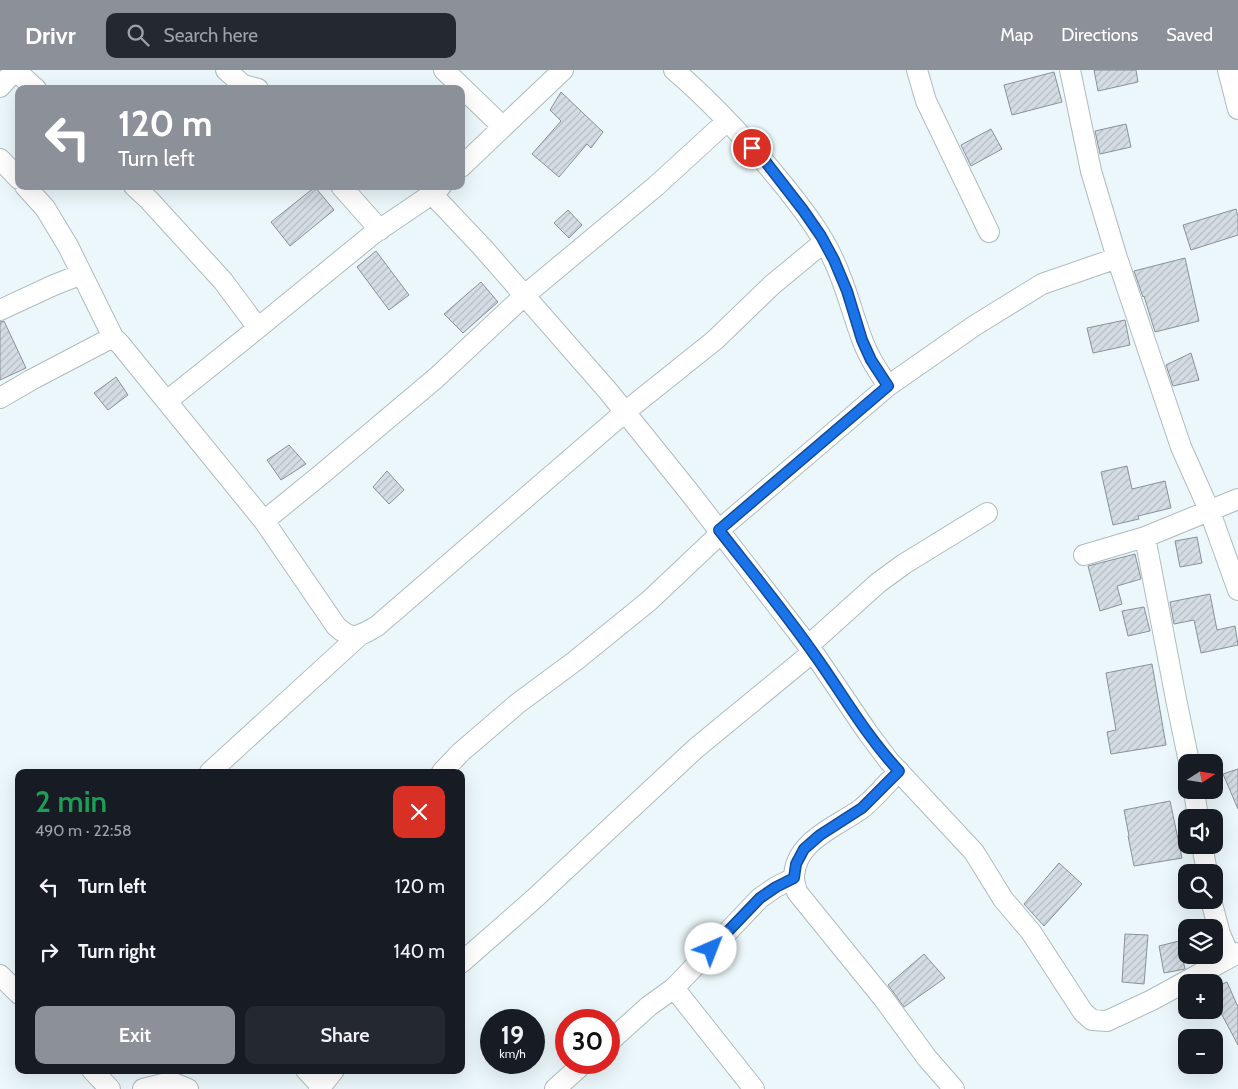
<!DOCTYPE html>
<html lang="en">
<head>
<meta charset="utf-8">
<style>
	body { margin:0; font-family:Cabin,sans-serif; background:#242831; color:#f1f3f6; height:100vh; display:flex; flex-direction:column; font-size:19px; white-space:nowrap }
	* { box-sizing:border-box; margin:0 }
	p { font-size:16px; color:#9ea1a6 }
	.icon { flex:none; width:28px; height:28px; fill:none; stroke:currentColor; stroke-width:2; stroke-linecap:round; stroke-linejoin:round }
	.map { position:relative; flex:1; overflow:hidden }
	.drawer { position:absolute; left:15px; top:699px; width:450px; height:305px; display:flex; flex-direction:column; background:#171b24; border-radius:10px; box-shadow:0 5px 20px #0002 }
	.drawer>* { flex:none }
	.guide { position:absolute; left:15px; top:15px; width:450px; height:105px; border-radius:10px; box-shadow:0 5px 20px #0002; background:#8c9099; color:#fff; overflow:hidden }
	.needle { width:32px; rotate:78deg }
	.buttons { position:absolute; left:1178px; top:684px; display:grid; gap:10px }
	.buttons a { display:grid; place-items:center; width:45px; height:45px; border-radius:10px; background:#171b24; box-shadow:0 5px 20px #0002; font-size:25px }
	.speed { position:absolute; left:480px; top:939px; display:flex; gap:10px; font-size:25px; font-weight:700; text-align:center }
	.speed>* { display:grid; place-content:center; width:65px; height:65px; border-radius:50%; background:#171b24; box-shadow:0 5px 20px #0002; line-height:1 }
	.speed small { font-size:12px; font-weight:400 }
	.speed .limit { border:8px solid #d22; background:#fff; color:#111 }
	.pin { position:absolute; display:grid; place-items:center; width:42px; height:42px; color:#fff; margin:-21px; border:2px solid #fff; border-radius:50%; box-shadow:0 1px 5px #0007 }
	.me { position:absolute; width:55px; margin:-28px; rotate:44deg; stroke-linejoin:round; filter:drop-shadow(0 0 4px #0008) }
	.turn { display:flex; align-items:center; gap:18px; height:105px; padding:0 20px; font-size:22px }
	.turn .icon { width:65px; height:65px; stroke-width:2.5 }
	.turn b { display:block; font-size:35px; line-height:42px }
	.round { display:grid; place-items:center; flex:none; width:52px; height:52px; border-radius:10px; background:#242831 }
	.head { display:flex; align-items:center; justify-content:space-between; height:85px; padding:0 20px }
	h1 { font-size:30px; font-weight:600; line-height:38px; color:#1e9e55 }
	.primary-button { display:flex; gap:10px; margin-top:auto; padding:10px 20px }
	.primary-button a { flex:1; height:58px; border-radius:10px; background:#8c9099; color:#fff; font-size:20px; font-weight:600; line-height:58px; text-align:center }
	.primary-button a+a { background:#242831; color:#f1f3f6 }
	ul { padding:0; list-style:none }
	li { display:flex; align-items:center; gap:15px; height:65px; padding:0 20px }
	li div { flex:1 }
	li b { display:block; font-size:19px }
	li em { font-style:normal }
	header { display:flex; align-items:center; gap:30px; box-sizing:border-box; height:70px; padding:0 25px; background:#8c9099; color:#fff }
	header strong { font-size:24px }
	nav { display:flex; gap:28px; margin-inline-start:auto; font-size:18px }
	.search { width:350px; height:45px; background:#242831; display:flex; align-items:center; gap:12px; box-sizing:border-box; padding:0 18px; border-radius:10px; color:#9ea1a6; font-size:19px }
	.map>svg:first-child { display:block }
</style>
</head>
<body>
<header>
<strong>Drivr</strong>
<div class="search"><svg class="icon" aria-label="search" viewBox="0 0 24 24"><circle cx="10" cy="10" r="6"/><path d="M15 15l6 6"/></svg>Search here</div>
<nav><a>Map</a><a>Directions</a><a>Saved</a></nav>
</header>
<div class="map">
<svg width="1238" height="1019" viewBox="0 0 1238 1019">
	<defs>
		<pattern id="building-hatch" width="6" height="6" patternUnits="userSpaceOnUse" patternTransform="scale(1.25)"><rect width="6" height="6" fill="#d4dde4"/><path d="M-1 1l2-2M0 6l6-6M5 7l2-2" fill="none" stroke="#b5bdc3"/></pattern>
	</defs>
	<rect width="100%" height="100%" fill="#ebf7fa"/>
	<path fill="url(#building-hatch)" stroke="#8a9299" d="M 1094,0 L 1136,0 L 1138,12 L 1098,21 Z
		M 1054,2 L 1062,32 L 1012,45 L 1004,15 Z
		M 561,22 L 603,62 L 591,78 L 587,74 L 559,107 L 532,84 L 561,51 L 550,40 Z
		M 1126,54 L 1131,77 L 1100,84 L 1095,61 Z
		M 991,59 L 1002,79 L 971,96 L 961,75 Z
		M 315,117 L 334,140 L 290,176 L 271,152 Z
		M 1236,139 L 1238,146 L 1238,165 L 1191,180 L 1183,155 Z
		M 568,140 L 582,155 L 569,168 L 554,153 Z
		M 376,181 L 409,225 L 389,240 L 357,197 Z
		M 1185,188 L 1199,251 L 1155,262 L 1144,226 L 1143,227 L 1134,201 Z
		M 481,212 L 498,232 L 463,263 L 444,244 Z
		M 1125,250 L 1130,275 L 1093,283 L 1087,258 Z
		M 4,251 L 26,298 L 0,310 L 0,252 Z
		M 1191,283 L 1199,310 L 1173,316 L 1166,295 Z
		M 116,307 L 128,325 L 108,340 L 94,323 Z
		M 289,375 L 306,394 L 281,410 L 267,390 Z
		M 1127,396 L 1132,419 L 1165,411 L 1171,438 L 1138,446 L 1139,449 L 1113,455 L 1101,402 Z
		M 387,401 L 404,420 L 389,434 L 373,417 Z
		M 1197,467 L 1202,493 L 1180,497 L 1175,471 Z
		M 1135,484 L 1141,509 L 1117,516 L 1122,534 L 1100,541 L 1088,496 Z
		M 1210,524 L 1217,560 L 1235,556 L 1238,575 L 1201,583 L 1194,550 L 1174,554 L 1170,532 Z
		M 1144,537 L 1150,561 L 1128,566 L 1122,541 Z
		M 1152,594 L 1166,675 L 1111,684 L 1107,662 L 1116,660 L 1106,603 Z
		M 1238,699 L 1238,739 L 1223,704 Z
		M 1170,731 L 1182,788 L 1134,796 L 1128,766 L 1129,766 L 1124,740 Z
		M 1059,793 L 1082,814 L 1044,856 L 1024,834 Z
		M 1125,864 L 1148,865 L 1144,914 L 1122,912 Z
		M 1179,871 L 1185,899 L 1164,903 L 1159,876 Z
		M 924,884 L 945,908 L 904,937 L 888,915 Z
		M 1227,912 L 1238,937 L 1238,975 L 1214,930 L 1214,917 Z"/>
	<g fill="none" stroke-linecap="round" stroke-linejoin="round">
		<defs>
			<path id="minor" d="M 15,0 L 36,19
				M 226,0 L 243,15 L 258,19
				M 444,0 L 503,57
				M 674,0 C 715,35 752,76 786,118 C 804,141 822,164 834,191 C 846,216 852,243 862,269 C 868,286 878,301 888,316
				M 917,0 L 926,31 L 989,162
				M 1070,0 L 1091,101 L 1117,188 L 1181,377 L 1210,442 L 1238,520
				M 1228,0 L 1238,39
				M 0,17 L 15,0
				M 0,89 L 19,109
				M 461,97 L 563,0
				M 25,116 L 45,138 L 68,176 L 113,267 L 120,274 L 264,451 L 336,556 C 353,572 359,566 377,556 L 625,342 L 715,270 L 772,215 L 824,172
				M 134,116 L 149,130 L 223,211 L 258,258
				M 341,116 L 380,160
				M 432,124 L 483,178 L 608,321 L 690,423 L 813,582 L 868,663 L 889,691 L 974,782 L 1003,829 L 1031,862 L 1083,942 L 1092,950 L 1107,951 L 1152,930 L 1238,883
				M 0,240 L 54,215 L 82,204
				M 0,328 L 31,310 L 113,267
				M 167,331 L 258,258 L 373,164 L 432,124 L 441,116
				M 264,451 L 323,403 L 436,308 L 525,225 L 656,116 L 727,51
				M 719,460 L 888,316 L 974,256 L 1042,214 L 1117,188
				M 1145,467 L 1176,629 L 1189,692
				M 1084,485 L 1145,467 L 1238,429
				M 808,576 L 878,513 L 904,494 L 987,443
				M 899,701 C 888,712 873,730 861,739 C 836,757 795,771 794,807 C 794,812 796,817 797,822 L 883,928 L 927,988 L 954,1019
				M 210,702 L 361,564
				M 442,702 L 461,682 L 517,634 L 575,591 L 649,531 L 721,463
				M 1194,720 L 1198,748
				M 1202,775 L 1207,802
				M 1211,830 L 1220,864 L 1230,887
				M 461,893 L 534,829 L 695,679 L 813,582
				M 0,905 L 19,924
				M 674,918 L 754,1019
				M 609,972 L 649,936 L 674,918 L 760,828 L 776,817 L 794,808
				M 92,1000 L 110,1019
				M 306,1000 L 321,1016
				M 143,1019 L 171,1012 L 188,1019
				M 319,1019 L 334,1000
				M 555,1019 L 585,992"/>
		</defs>
		<use href="#minor" stroke="#afbbbe" stroke-width="22"/>
		<use href="#minor" stroke="#fff" stroke-width="20"/>
	</g>
	<g fill="none" stroke-linecap="round" stroke-linejoin="round">
		<defs>
			<path id="route" d="M 711,879 L 760,828 L 776,817 L 794,808 L 796,794 L 804,779 L 820,765 L 862,738 L 899,701 C 866,666 842,623 814,584 C 784,541 751,501 719,460 L 888,316 L 871,290 L 862,270 L 847,221 L 834,190 L 821,166 L 803,140 L 765,91 L 752,78"/>
		</defs>
		<use href="#route" stroke="#114b97" stroke-width="12"/>
		<use href="#route" stroke="#1a73e8" stroke-width="9"/>
	</g>
</svg>
<div class="buttons">
<a><svg class="needle" viewBox="-14 -14 28 28"><path d="M0-13l5 13h-10z" fill="#e53935"/><path d="M0 13l5-13h-10z" fill="#9ea1a6"/></svg></a>
<a><svg class="icon" aria-label="sound" viewBox="0 0 24 24"><path d="M4 9h4l5-4v14l-5-4H4zM17 9q2 3 0 6"/></svg></a>
<a><svg class="icon" aria-label="search" viewBox="0 0 24 24"><circle cx="10" cy="10" r="6"/><path d="M15 15l6 6"/></svg></a>
<a><svg class="icon" aria-label="layers" viewBox="0 0 24 24"><path d="M12 4l9 5-9 5-9-5zM3 14l9 5 9-5"/></svg></a>
<a>+</a>
<a>−</a>
</div>
<div class="speed"><div>19<small>km/h</small></div><div class="limit">30</div></div>
<div class="pin" style="left:752px;top:78px;background:#d93025"><svg class="icon" aria-label="arrive" viewBox="0 0 24 24"><path d="M6 21V4h12l-3 4 3 4H6"/></svg></div>
<svg class="me" style="left:711px;top:879px" viewBox="-20 -20 40 40"><circle r="19" fill="#fff"/><path d="M0-13L10 11 0 6-10 11z" fill="#1a73e8"/></svg>
<div class="guide">
<div class="turn"><svg class="icon" aria-label="left" viewBox="0 0 24 24"><path d="M17 20v-9H6M10 6l-5 5 5 5"/></svg><div><b>120 m</b>Turn left</div></div>
</div>
<section class="drawer">
<div class="head"><div><h1>2 min</h1><p>490 m · 22:58</p></div><a class="round" style="background:#d93025;color:#fff"><svg class="icon" aria-label="close" viewBox="0 0 24 24"><path d="M6 6l12 12M18 6L6 18"/></svg></a></div>
<ul>
<li><svg class="icon" aria-label="left" viewBox="0 0 24 24"><path d="M17 20v-9H6M10 6l-5 5 5 5"/></svg><div><b>Turn left</b></div><em>120 m</em></li>
<li><svg class="icon" aria-label="right" viewBox="0 0 24 24"><path d="M7 20v-9h11M14 6l5 5-5 5"/></svg><div><b>Turn right</b></div><em>140 m</em></li>
</ul>
<div class="primary-button"><a>Exit</a><a>Share</a></div>
</section>
</div>
</body>
</html>
